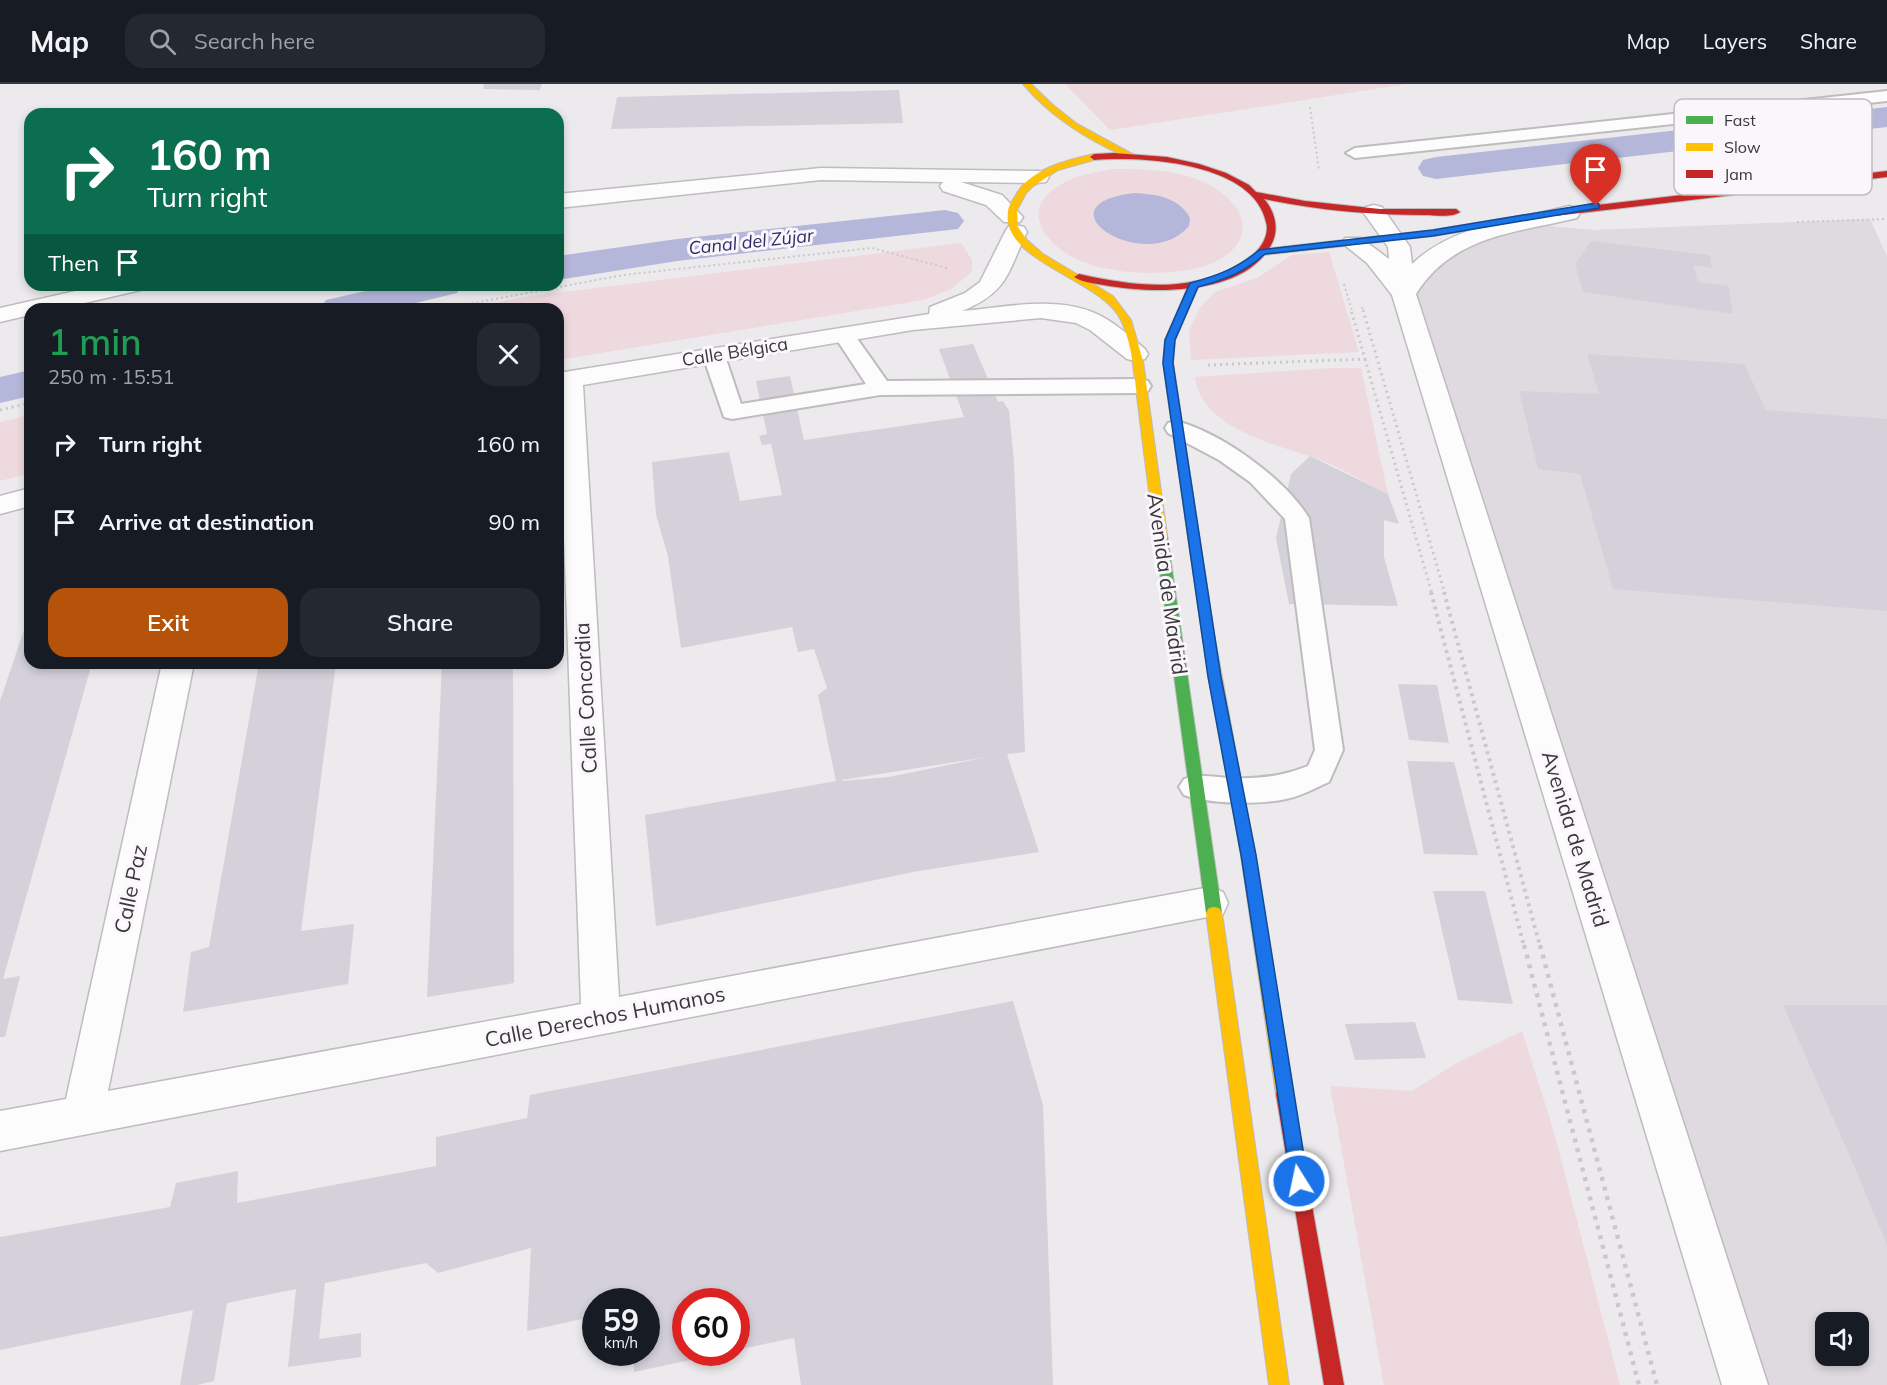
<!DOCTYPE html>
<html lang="en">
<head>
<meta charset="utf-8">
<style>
	body { margin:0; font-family:Mulish,sans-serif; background:#242831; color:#f1f3f6; height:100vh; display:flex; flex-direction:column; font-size:22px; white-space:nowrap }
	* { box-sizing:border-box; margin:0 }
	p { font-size:20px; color:#9ea1a6 }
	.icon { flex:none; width:33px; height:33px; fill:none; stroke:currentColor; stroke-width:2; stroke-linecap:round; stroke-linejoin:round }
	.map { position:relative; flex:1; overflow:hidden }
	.sheet { position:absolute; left:24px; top:219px; width:540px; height:366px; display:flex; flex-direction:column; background:#171b24; border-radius:18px; box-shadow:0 3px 9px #0003 }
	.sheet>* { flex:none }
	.banner { position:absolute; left:24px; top:24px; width:540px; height:183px; border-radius:18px; box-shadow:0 3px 9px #0003; background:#0b6e4f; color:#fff; overflow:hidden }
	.fabs { position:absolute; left:1815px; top:1228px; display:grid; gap:12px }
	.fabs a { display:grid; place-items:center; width:54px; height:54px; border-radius:12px; background:#171b24; box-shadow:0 3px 9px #0003; font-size:30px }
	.speed { position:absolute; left:582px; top:1204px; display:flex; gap:12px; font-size:30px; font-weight:700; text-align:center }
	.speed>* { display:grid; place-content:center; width:78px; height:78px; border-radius:50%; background:#171b24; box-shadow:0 3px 9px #0003; line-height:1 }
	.speed small { font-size:15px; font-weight:400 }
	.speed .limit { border:9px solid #d22; background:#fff; color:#111 }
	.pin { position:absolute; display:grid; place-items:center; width:51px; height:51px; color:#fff; margin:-62px -26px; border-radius:50% 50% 50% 0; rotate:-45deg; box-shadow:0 0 6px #0007 }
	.pin .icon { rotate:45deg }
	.me { position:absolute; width:66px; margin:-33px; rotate:350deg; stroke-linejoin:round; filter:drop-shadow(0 0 4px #0008) }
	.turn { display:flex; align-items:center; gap:21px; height:126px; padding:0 24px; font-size:27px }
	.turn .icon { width:78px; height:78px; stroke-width:2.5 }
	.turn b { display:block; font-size:42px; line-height:51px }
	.then { display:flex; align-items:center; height:57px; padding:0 24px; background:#0003; gap:12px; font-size:22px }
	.round { display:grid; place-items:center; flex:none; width:63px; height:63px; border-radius:18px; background:#242831 }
	.summary { display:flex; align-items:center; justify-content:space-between; height:102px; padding:0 24px }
	h1 { font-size:36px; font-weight:600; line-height:45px; color:#1e9e55 }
	.cta { display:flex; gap:12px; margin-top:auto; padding:12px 24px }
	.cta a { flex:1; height:69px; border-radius:18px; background:#b45309; color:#fff; font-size:24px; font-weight:600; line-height:69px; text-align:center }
	.cta a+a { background:#242831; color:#f1f3f6 }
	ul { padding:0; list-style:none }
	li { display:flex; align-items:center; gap:18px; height:78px; padding:0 24px }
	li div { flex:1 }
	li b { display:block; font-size:22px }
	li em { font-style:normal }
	header { display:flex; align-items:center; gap:36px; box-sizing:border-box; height:84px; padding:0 30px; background:#171b24; border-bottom:2px solid #363941 }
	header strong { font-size:28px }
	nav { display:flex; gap:33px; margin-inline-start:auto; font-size:21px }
	.search { width:420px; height:54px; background:#242831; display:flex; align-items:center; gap:15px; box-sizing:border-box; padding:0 21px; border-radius:18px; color:#9ea1a6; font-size:22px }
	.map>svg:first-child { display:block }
</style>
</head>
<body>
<header>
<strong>Map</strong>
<div class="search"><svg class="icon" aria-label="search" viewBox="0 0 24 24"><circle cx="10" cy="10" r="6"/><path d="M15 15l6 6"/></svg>Search here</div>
<nav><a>Map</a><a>Layers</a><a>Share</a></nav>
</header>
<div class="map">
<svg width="1887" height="1301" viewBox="0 0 1887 1301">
	<rect width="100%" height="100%" fill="#eceaec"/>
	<path fill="#dfdadf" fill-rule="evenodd" d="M 1870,135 L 1887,172 L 1887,1301 L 1745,1301 L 1404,210 L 1447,165 L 1527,140 L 1593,146 ZM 1826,1239 L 1858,1239 L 1858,1272 L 1826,1272 Z"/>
	<path fill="#eed9de" d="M 1065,0 L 1407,0 L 1110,46 Z
		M 1112,85 C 1143,85 1177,85 1206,99 C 1265,130 1248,176 1188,186 C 1155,191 1121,190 1089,180 C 1053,169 1013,129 1060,101 C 1076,91 1094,89 1112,85 Z
		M 961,159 L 972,176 L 972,188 L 951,205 L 923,216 L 558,276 L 558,225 L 467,225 L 523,213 Z
		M 1329,168 L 1359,268 L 1191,276 L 1189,246 L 1200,224 L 1215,208 L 1257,194 L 1292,171 Z
		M 1333,284 L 1361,284 L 1388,410 C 1363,398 1336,380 1309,372 C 1269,359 1201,342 1195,293 Z
		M 30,331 L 30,389 L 0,397 L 0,338 Z
		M 1522,947 L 1553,1045 L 1620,1301 L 1384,1301 L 1330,1002 L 1412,1007 L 1455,980 Z"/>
	<path fill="#b5b7da" d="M 1134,109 C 1155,110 1179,113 1190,134 L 1189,142 C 1146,193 1034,121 1134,109 Z"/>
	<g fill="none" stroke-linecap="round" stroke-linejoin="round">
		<path fill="#b5b7da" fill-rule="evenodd" d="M 1887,23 L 1887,43 L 1436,95 L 1423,92 L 1418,84 L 1423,76 L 1436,73 Z
			M 945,126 L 958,129 L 964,137 L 958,145 L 677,177 L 558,196 L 558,172 L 677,155 Z
			M 392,201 L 463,201 L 457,209 L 391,225 L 320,225 L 326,216 Z
			M 30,286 L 30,312 L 0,319 L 0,293 Z"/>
	</g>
	<path fill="#d5d1da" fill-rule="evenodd" d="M 484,0 L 542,0 L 540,6 L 483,5 Z
		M 899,6 L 903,39 L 611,45 L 617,13 Z
		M 1591,157 L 1710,171 L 1712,184 L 1693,181 L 1698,198 L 1728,202 L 1733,230 L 1583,208 L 1575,180 Z
		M 973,260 L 998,318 L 1003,317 L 1009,327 L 1014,377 L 1025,668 L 1007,670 L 1039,768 L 913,788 L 656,842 L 645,731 L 836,697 L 818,611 L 827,604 L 814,565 L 798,568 L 792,543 L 681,564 L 668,472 L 656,431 L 652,378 L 729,368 L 740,417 L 782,411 L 771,360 L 762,361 L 759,352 L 767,350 L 756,297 L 790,292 L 804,356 L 964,333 L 939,265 ZM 987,673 L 889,693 L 842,697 L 842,696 Z
		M 1587,270 L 1744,280 L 1766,326 L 1887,335 L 1887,527 L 1613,505 L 1580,390 L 1538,385 L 1519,307 L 1599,310 Z
		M 1310,372 L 1388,410 L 1399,440 L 1384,436 L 1384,473 L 1398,522 L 1289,520 L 1276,454 L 1291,390 Z
		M 30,528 L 30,579 L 92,579 L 3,895 L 20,892 L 5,953 L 0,953 L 0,617 Z
		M 259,579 L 336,579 L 301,847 L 354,840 L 348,900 L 183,928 L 191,868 L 209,863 Z
		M 442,579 L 513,579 L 514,899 L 427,913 Z
		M 1398,600 L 1437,601 L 1449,659 L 1409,656 Z
		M 1407,677 L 1454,678 L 1478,771 L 1424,770 Z
		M 1433,807 L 1485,807 L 1513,920 L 1458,916 Z
		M 1013,917 L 1043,1021 L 1053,1301 L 801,1301 L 794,1254 L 736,1266 L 736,1218 L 686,1218 L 686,1269 L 718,1270 L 634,1288 L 633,1269 L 646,1269 L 646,1218 L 596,1218 L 596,1232 L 527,1247 L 531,1164 L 438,1189 L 426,1179 L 325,1199 L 319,1255 L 361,1249 L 361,1273 L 288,1283 L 296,1205 L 227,1219 L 214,1297 L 197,1301 L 180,1301 L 193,1226 L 0,1266 L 0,1153 L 170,1123 L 176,1099 L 238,1087 L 237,1119 L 436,1082 L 436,1053 L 527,1034 L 530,1011 Z
		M 1783,921 L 1887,921 L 1887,1161 L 1855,1084 Z
		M 1415,938 L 1426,974 L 1355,976 L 1345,940 Z"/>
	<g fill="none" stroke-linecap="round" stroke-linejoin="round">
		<defs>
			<path id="lane" d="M 1887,7 L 1887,17 L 1355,74 L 1346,69 L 1355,64 Z
				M 844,244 L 851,246 L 887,297 L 1140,295 L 1148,297 L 1151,302 L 1148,307 L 1140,309 L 880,311 L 732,335 L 724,333 L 703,272 L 706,267 L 722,267 L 725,272 L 741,320 L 866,300 L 833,250 L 837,246 Z
				M 1176,337 C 1222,349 1284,394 1309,434 L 1343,666 L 1329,698 C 1315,704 1301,712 1286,715 C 1259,721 1209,720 1184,711 L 1179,703 L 1184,695 C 1200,689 1217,694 1235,694 C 1261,695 1283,692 1308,682 L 1315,666 L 1285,435 L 1250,398 L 1219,376 L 1168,349 L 1165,344 L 1168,339 Z"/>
			<path id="street" d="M 821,84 L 1038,87 L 1046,88 L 1049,93 L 1046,98 L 1038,99 L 961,98 L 1002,111 L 1023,133 L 1020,138 L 1004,138 L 986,121 L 943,107 L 940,102 L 943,98 L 821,96 L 558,124 L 558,110 Z
				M 1374,121 L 1382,123 L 1410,163 L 1412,180 C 1454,140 1516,136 1569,122 L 1577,124 L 1580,129 L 1577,134 C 1515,149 1453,151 1416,210 L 1768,1301 L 1722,1301 L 1392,211 L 1367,179 L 1342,159 L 1345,154 L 1361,154 L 1389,175 L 1388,163 L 1363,128 L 1366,123 Z
				M 1016,141 L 1024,143 L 1027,148 C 1007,190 1008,208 962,227 C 1008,223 1066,209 1108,236 C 1121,244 1133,255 1145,265 L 1148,270 L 1145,275 L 1136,277 L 1127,275 L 1090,246 L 1076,239 L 1041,234 L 913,246 L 583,301 L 619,913 L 1210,803 L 1223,808 L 1228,819 L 1223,830 L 0,1067 L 0,1027 L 66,1015 L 162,579 L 194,579 L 108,1007 L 581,920 L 558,289 L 929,230 L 930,223 L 965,209 L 980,198 L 1005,148 L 1008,143 Z
				M 102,201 L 145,201 L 141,206 L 58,225 L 30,225 L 30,231 L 0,238 L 0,224 Z
				M 30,404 L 30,422 L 0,430 L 0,412 Z"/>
			<path id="fast" d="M 1555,126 L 1558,127 L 1558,131 L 1433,152 L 1263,171 L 1258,168 L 1263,165 L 1433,146 Z
				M 1194,198 L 1199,201 L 1175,256 L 1173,279 L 1214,550 L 1208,555 L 1202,550 L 1163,279 L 1165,256 L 1189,201 Z
				M 1161,447 L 1167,451 L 1222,829 L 1219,834 L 1214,835 L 1209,834 L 1206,829 L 1155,451 Z"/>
			<path id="slow" d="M 1023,0 L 1031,0 L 1053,21 L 1077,40 L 1134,71 L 1127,73 C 1088,56 1051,33 1023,0 Z
				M 1094,70 L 1097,71 L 1097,75 L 1058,86 L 1032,103 L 1026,109 L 1017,126 L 1018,143 L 1027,156 L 1043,170 L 1113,212 L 1131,236 L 1143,277 L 1167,451 L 1161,455 L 1155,451 C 1149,407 1143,364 1138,320 C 1134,292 1133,262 1121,236 C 1102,195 1001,178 1008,128 C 1008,122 1013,116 1016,111 C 1030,85 1067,76 1094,70 Z
				M 1208,545 L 1214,550 L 1255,771 L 1292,1010 L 1290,1016 L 1284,1018 L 1278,1016 L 1276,1010 L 1241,771 L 1202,550 Z
				M 1214,823 L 1219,824 L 1222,829 L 1289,1301 L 1269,1301 L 1206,829 L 1209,824 Z"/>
			<path id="jam" d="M 1114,69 L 1167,73 L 1199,80 L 1226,89 L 1249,101 L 1256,108 L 1305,117 L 1380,125 L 1456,125 L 1460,128 C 1452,134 1435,131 1425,131 C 1370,131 1317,126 1264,115 C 1274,126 1279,143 1273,157 C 1249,211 1157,210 1109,202 C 1099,200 1083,199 1074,193 L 1079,190 C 1137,203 1199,211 1250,173 C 1260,166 1270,151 1266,138 C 1253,78 1142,72 1094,76 L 1090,73 L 1094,70 Z
				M 1887,87 L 1887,93 L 1555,132 L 1550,129 L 1555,126 Z
				M 1284,1002 L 1290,1004 L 1292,1010 L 1344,1301 L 1324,1301 L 1276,1010 L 1278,1004 Z"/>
		</defs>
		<use href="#lane" stroke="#bebcbe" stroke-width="4"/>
		<use href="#street" stroke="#bebcbe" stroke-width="3"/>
		<use href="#fast" stroke="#bebcbe" stroke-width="2"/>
		<use href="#slow" stroke="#bebcbe" stroke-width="2"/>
		<use href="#jam" stroke="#bebcbe" stroke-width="2"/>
		<path stroke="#cac9ca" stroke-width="2" stroke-dasharray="2 3" stroke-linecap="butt" d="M 1310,23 L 1319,87
			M 1797,138 L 1887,135
			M 1344,200 L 1352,227
			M 1362,223 L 1363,227
			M 442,225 L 623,191 L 872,164 L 947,184"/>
		<path stroke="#cac9ca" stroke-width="3" stroke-dasharray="2 4" stroke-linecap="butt" d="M 1363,226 L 1445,510
			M 1365,275 L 1432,510
			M 1208,281 L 1365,275 L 1351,226
			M 0,326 L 30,319"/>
		<path stroke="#cac9ca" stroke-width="4" stroke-dasharray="3 4.5" stroke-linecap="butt" d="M 1431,508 L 1524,862
			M 1444,508 L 1540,862"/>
		<path stroke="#cac9ca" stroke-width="4.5" stroke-dasharray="4 6" stroke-linecap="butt" d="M 1524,861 L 1639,1301
			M 1540,861 L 1657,1301"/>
		<use href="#lane" fill="#fcfcfc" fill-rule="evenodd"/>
		<use href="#street" fill="#fcfcfc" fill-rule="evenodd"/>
		<use href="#fast" fill="#4caf50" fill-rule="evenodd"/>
		<use href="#slow" fill="#ffc107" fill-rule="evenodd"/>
		<use href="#jam" fill="#c62828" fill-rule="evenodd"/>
	</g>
	<path fill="#1a73e8" stroke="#114b97" stroke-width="1.5" d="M 1596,119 L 1599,120 L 1599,124 L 1433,152 L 1265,170 C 1245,188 1224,196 1198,203 L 1175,256 L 1173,279 L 1221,593 L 1256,771 L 1308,1097 L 1306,1103 L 1299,1106 L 1293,1103 L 1291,1097 L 1241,771 L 1208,593 L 1163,279 L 1165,256 L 1190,199 C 1217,192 1238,184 1259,166 L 1433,146 Z"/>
	<g text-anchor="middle" stroke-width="6" stroke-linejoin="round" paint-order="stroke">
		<g font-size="18" font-style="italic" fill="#2e2d68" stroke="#faf6fb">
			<text transform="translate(751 158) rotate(-6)" y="6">Canal del Zújar</text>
		</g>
		<g font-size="18" fill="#393739" stroke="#faf6fb">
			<text transform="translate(735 268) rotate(-9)" y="6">Calle Bélgica</text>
		</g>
		<g font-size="21" fill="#393739" stroke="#faf6fb">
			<text transform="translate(1167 500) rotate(82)" y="7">Avenida de Madrid</text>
			<text transform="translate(586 614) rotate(-93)" y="7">Calle Concordia</text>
			<text transform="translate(1575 755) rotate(73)" y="7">Avenida de Madrid</text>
			<text transform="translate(131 805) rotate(-78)" y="7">Calle Paz</text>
			<text transform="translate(605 933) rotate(-11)" y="7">Calle Derechos Humanos</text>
		</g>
	</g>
	<rect x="1674" y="15" width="198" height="96" rx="9" fill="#faf6fb" stroke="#c0bdc1" stroke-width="1.5"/>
	<rect x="1686" y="32" width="27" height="8" fill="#4caf50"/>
	<rect x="1686" y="59" width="27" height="8" fill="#ffc107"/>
	<rect x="1686" y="86" width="27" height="8" fill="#c62828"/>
	<g font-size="16" fill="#393739">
		<text x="1724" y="42">Fast</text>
		<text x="1724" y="69">Slow</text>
		<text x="1724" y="96">Jam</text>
	</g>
</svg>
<div class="fabs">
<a><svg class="icon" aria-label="sound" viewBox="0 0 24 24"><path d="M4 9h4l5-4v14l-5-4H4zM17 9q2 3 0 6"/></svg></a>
</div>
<div class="speed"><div>59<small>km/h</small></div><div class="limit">60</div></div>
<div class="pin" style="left:1596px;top:122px;background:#d93025"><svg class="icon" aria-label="arrive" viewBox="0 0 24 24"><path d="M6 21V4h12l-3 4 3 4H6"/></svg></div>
<svg class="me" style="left:1299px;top:1097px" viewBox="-20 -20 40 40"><circle r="17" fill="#1a73e8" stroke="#fff" stroke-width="3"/><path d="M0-11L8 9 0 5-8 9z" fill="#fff"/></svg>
<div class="banner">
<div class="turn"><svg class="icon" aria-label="right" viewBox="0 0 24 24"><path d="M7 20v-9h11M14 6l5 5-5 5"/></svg><div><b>160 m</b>Turn right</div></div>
<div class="then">Then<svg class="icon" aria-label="arrive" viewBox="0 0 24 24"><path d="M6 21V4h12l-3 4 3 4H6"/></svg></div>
</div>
<section class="sheet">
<div class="summary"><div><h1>1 min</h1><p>250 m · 15:51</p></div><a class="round"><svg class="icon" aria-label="close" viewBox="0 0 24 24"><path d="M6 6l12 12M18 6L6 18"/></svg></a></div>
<ul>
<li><svg class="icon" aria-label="right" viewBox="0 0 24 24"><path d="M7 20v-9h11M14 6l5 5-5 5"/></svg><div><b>Turn right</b></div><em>160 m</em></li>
<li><svg class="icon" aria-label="arrive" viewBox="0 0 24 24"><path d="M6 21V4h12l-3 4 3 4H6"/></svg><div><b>Arrive at destination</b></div><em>90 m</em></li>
</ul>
<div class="cta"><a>Exit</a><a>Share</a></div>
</section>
</div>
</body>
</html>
